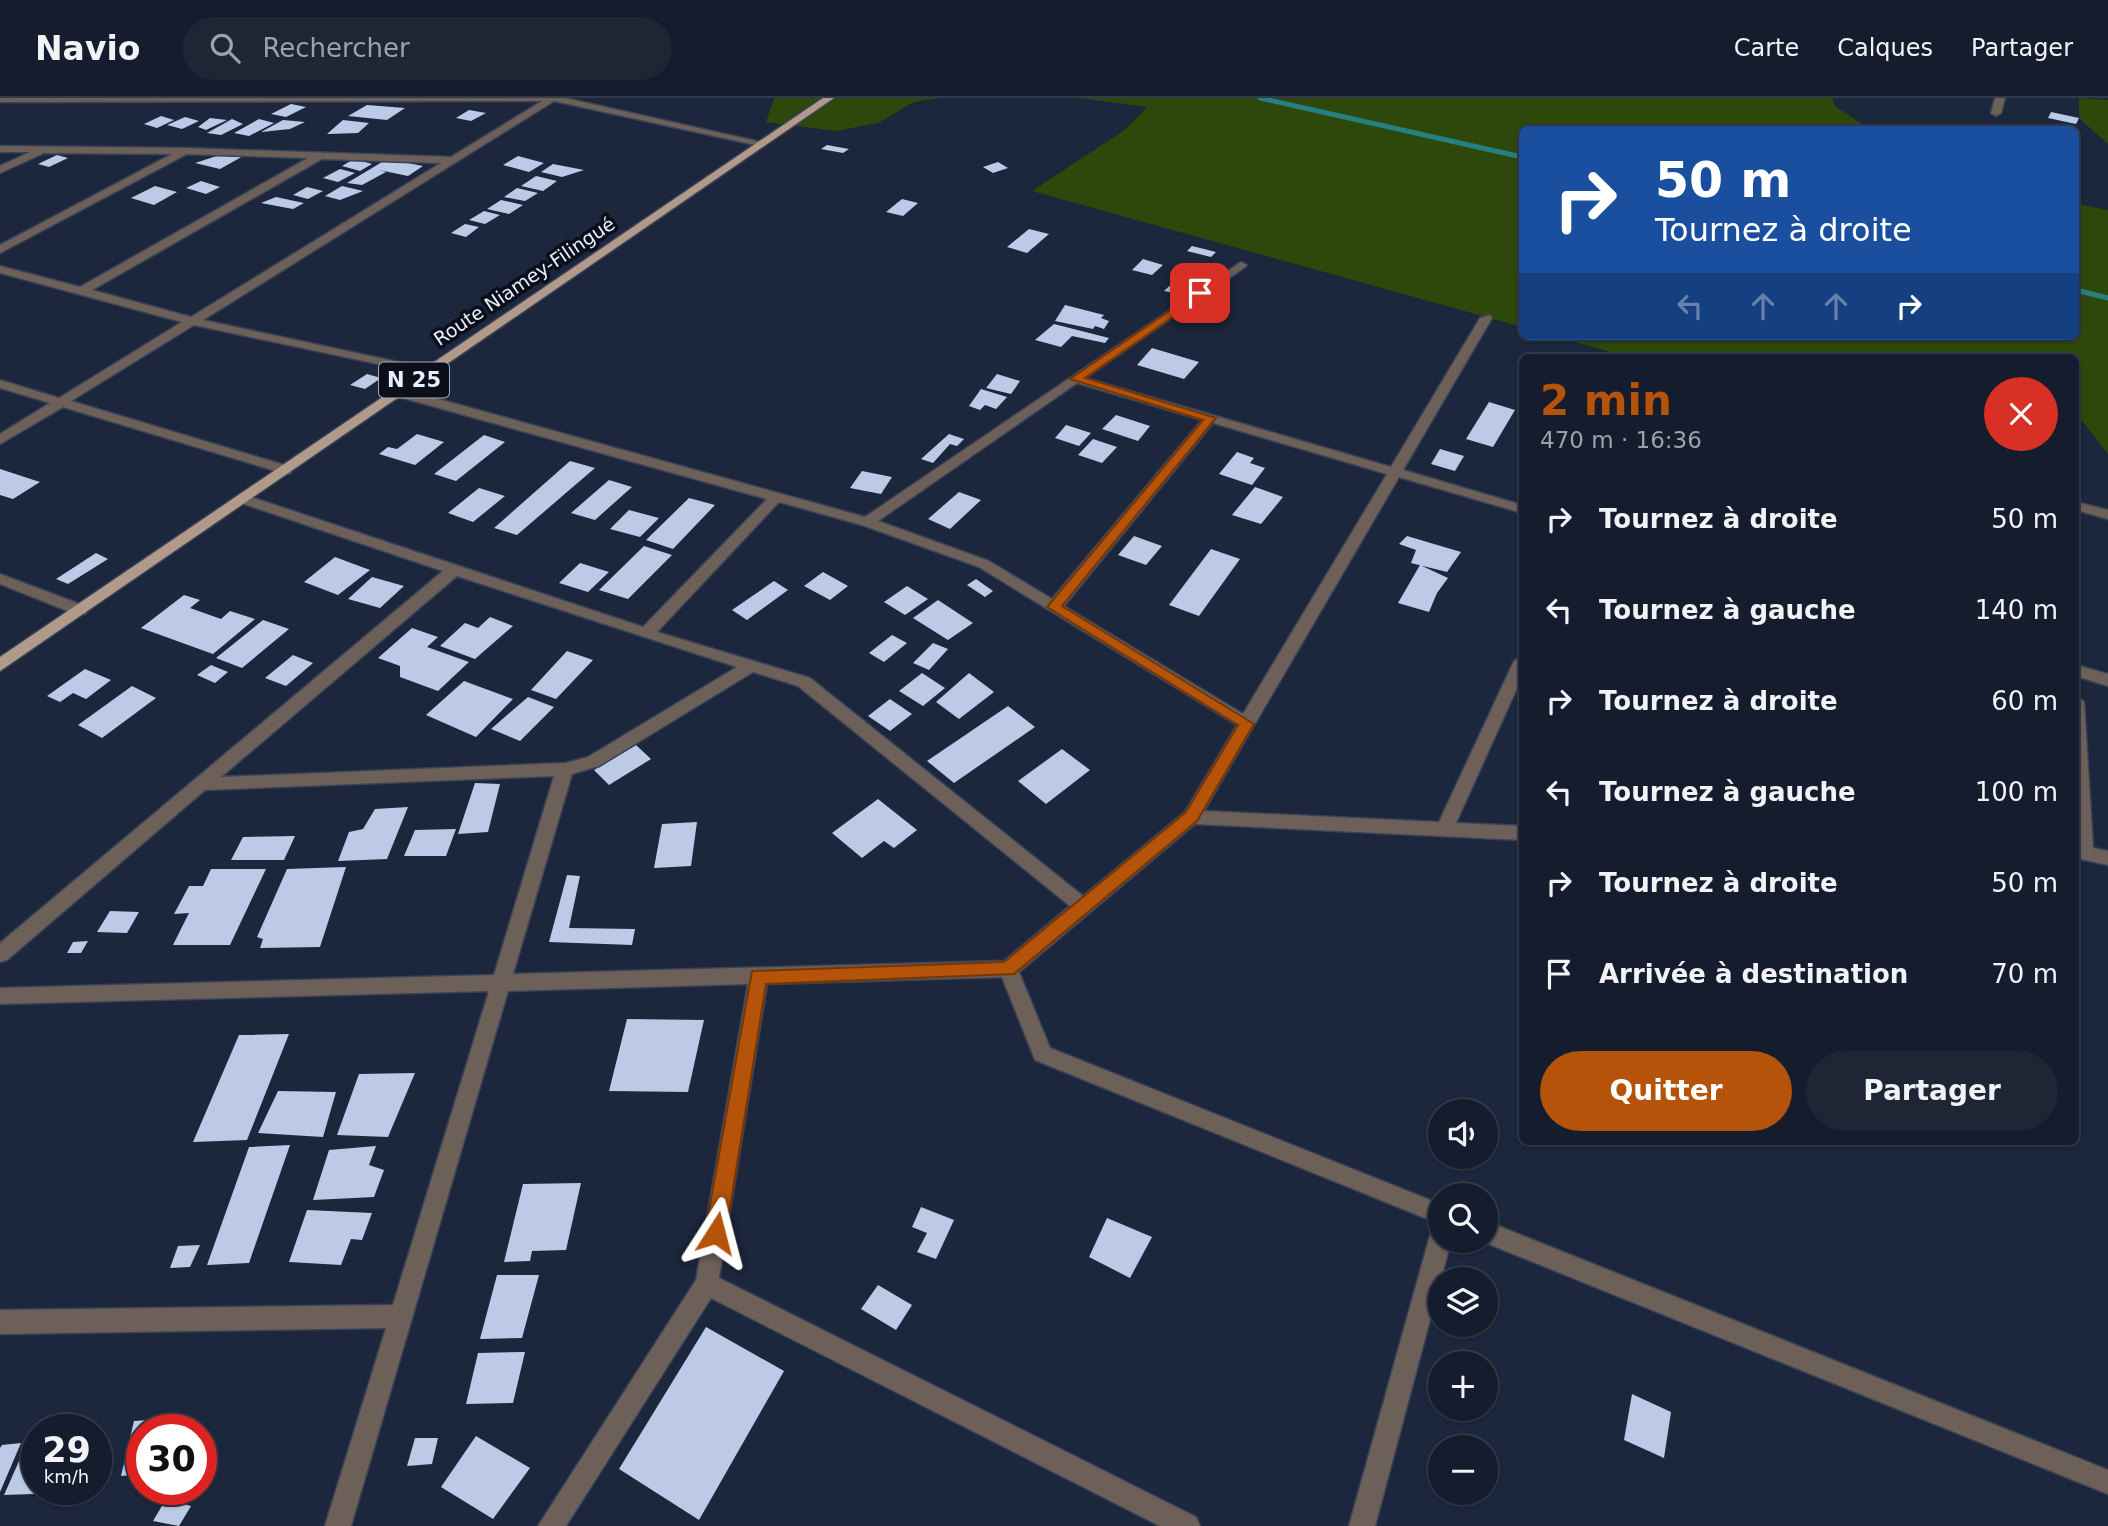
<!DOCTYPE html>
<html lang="fr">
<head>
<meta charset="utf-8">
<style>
	body { margin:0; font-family:"DejaVu Sans",sans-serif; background:#1e2535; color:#f1f3f6; height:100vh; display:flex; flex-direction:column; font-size:26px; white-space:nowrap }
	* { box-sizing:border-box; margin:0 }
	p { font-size:23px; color:#9da1aa }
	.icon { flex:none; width:38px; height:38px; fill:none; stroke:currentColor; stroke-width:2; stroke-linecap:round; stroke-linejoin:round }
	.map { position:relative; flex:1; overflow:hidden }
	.panel { position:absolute; left:1519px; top:256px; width:560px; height:791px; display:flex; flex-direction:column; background:#151c2d; border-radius:10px; box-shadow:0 2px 5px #0004,0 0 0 2px #343a49 }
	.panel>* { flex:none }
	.top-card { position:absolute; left:1519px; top:28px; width:560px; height:214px; border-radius:10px; box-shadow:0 2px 5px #0004,0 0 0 2px #343a49; background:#1a4fa0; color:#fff; overflow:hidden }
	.buttons { position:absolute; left:1428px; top:1001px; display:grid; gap:14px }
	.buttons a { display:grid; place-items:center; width:70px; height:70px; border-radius:50%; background:#151c2d; box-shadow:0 2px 5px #0004,0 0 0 2px #343a49; font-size:35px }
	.speed { position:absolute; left:21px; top:1316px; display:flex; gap:14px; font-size:35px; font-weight:700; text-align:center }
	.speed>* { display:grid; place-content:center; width:91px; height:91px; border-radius:50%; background:#151c2d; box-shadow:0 2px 5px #0004,0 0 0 2px #343a49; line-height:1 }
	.speed small { font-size:18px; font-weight:400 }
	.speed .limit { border:10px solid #d22; background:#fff; color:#111 }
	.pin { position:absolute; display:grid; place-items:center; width:60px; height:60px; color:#fff; margin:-30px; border-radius:14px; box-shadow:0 4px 10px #0006 }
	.me { position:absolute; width:77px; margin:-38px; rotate:9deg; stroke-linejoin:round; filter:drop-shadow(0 0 5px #0008) }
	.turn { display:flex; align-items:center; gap:24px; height:147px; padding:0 21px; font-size:32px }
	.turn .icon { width:91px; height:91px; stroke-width:2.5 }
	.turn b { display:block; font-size:49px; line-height:60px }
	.lanes { display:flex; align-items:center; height:66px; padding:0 21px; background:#0003; justify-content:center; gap:35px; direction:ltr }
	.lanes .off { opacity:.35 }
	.round { display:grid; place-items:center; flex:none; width:74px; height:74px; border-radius:37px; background:#1e2535 }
	.summary { display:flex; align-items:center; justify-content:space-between; height:119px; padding:0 21px }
	h1 { font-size:42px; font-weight:700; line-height:52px; color:#b45309 }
	.cta { display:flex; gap:14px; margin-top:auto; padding:14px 21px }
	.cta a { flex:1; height:80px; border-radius:42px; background:#b45309; color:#fff; font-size:28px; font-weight:700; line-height:80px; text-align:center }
	.cta a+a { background:#1e2535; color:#f1f3f6 }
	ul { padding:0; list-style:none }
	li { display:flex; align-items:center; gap:21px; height:91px; padding:0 21px }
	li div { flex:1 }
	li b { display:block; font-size:26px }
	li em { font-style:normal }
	header { display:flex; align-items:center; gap:42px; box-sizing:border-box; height:98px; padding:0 35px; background:#151c2d; border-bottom:2px solid #343a49 }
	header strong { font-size:33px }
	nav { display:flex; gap:38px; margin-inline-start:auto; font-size:24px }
	.search { width:490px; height:63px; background:#1e2535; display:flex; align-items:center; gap:18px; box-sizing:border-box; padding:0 24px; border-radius:38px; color:#9da1aa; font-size:26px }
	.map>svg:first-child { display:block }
</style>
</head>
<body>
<header>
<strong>Navio</strong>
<div class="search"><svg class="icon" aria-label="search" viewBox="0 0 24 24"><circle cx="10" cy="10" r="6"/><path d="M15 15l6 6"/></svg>Rechercher</div>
<nav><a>Carte</a><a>Calques</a><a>Partager</a></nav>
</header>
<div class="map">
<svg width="2108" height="1428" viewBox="0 0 2108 1428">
	<rect width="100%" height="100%" fill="#1c263c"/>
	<path fill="#2e470a" d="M 774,0 L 940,0 L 914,4 L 878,25 L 836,33 L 766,24 Z
		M 1079,0 L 1832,0 L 1835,8 L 1869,31 L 1522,32 L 1522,229 L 1032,93 L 1126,31 L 1147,9 Z
		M 2079,0 L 2108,2 L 2108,46 L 2079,20 Z
		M 2076,106 L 2108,112 L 2108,356 L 2076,315 L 2076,259 L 1628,259 L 1554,238 L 2076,238 Z"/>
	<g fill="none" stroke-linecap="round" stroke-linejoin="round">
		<path stroke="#258081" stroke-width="5" d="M 1260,0 L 1522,59
			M 2076,192 L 2108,200"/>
	</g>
	<path fill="#bdcae7" d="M 291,6 L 306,9 L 286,19 L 271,16 Z
		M 367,7 L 405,10 L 387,22 L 348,18 Z
		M 469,12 L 486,15 L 471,23 L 456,20 Z
		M 2051,14 L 2079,20 L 2076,26 L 2048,20 Z
		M 161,18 L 174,22 L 157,30 L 144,26 Z
		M 185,19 L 199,23 L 182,31 L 167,27 Z
		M 210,20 L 227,22 L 206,32 L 198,29 Z
		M 232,21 L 243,26 L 221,37 L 207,35 Z
		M 259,21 L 274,25 L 249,38 L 234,35 Z
		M 283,22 L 305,24 L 290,31 L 261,34 Z
		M 343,22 L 369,25 L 358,35 L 327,36 Z
		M 827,47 L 849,51 L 843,55 L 821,51 Z
		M 223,56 L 245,57 L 220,71 L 195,65 Z
		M 57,57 L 68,60 L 49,69 L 38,66 Z
		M 518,58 L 544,65 L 529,74 L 503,67 Z
		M 354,61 L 372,66 L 360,73 L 342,68 Z
		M 387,61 L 423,68 L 408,78 L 379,72 L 386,74 L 362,87 L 347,85 Z
		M 998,64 L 1008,70 L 993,75 L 983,69 Z
		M 553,66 L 584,72 L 562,79 L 541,74 Z
		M 340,71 L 355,75 L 338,84 L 323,80 Z
		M 536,78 L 557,83 L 543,93 L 521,88 Z
		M 201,83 L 220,89 L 206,96 L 186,90 Z
		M 155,88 L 177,94 L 154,107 L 131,100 Z
		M 342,88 L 363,93 L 340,102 L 325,98 Z
		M 307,89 L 323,93 L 308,101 L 293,97 Z
		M 517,90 L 538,95 L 525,103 L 504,99 Z
		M 276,99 L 304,105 L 293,111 L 261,105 Z
		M 902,101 L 918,105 L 903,118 L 886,114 Z
		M 501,102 L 523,107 L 509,116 L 487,111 Z
		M 484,113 L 500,117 L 485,126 L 469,122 Z
		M 465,126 L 479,129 L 466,139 L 451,135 Z
		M 1029,131 L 1049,136 L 1027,155 L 1007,149 Z
		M 1192,148 L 1216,154 L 1211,159 L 1187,153 Z
		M 1143,161 L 1163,167 L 1152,177 L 1132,172 Z
		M 1176,182 L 1185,185 L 1175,195 L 1164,193 Z
		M 1065,207 L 1104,217 L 1101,220 L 1109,223 L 1104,231 L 1095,228 L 1093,231 L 1055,223 Z
		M 1054,226 L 1109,240 L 1105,245 L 1072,238 L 1061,249 L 1035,242 Z
		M 1152,250 L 1199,264 L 1184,281 L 1137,267 Z
		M 367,276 L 381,280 L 365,291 L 350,287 Z
		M 997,276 L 1020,283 L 1011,296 L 986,290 Z
		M 981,291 L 1007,299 L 996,311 L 985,307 L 980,312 L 969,308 Z
		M 1489,304 L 1515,312 L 1493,349 L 1466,341 Z
		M 1116,317 L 1150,328 L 1138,343 L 1102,331 Z
		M 1066,327 L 1091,335 L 1079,348 L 1055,340 Z
		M 417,336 L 444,344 L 415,367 L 379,356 L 388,349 L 397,351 Z
		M 949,336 L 964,341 L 957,348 L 950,346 L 933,365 L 921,361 Z
		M 484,337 L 505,344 L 456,383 L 434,376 Z
		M 1093,341 L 1117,349 L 1102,365 L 1078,357 Z
		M 1440,351 L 1464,358 L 1455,373 L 1431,366 Z
		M 1237,354 L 1254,360 L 1250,365 L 1265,370 L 1252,387 L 1219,376 Z
		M 570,363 L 595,370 L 517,437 L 494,430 Z
		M 0,371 L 40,384 L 13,401 L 0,397 Z
		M 862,373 L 892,379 L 881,396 L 850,390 Z
		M 609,382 L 632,389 L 595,422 L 571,415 Z
		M 1255,389 L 1283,399 L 1261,426 L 1232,417 Z
		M 479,390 L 505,398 L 473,424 L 448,415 Z
		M 959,394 L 981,402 L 950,431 L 928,421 Z
		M 689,400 L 715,407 L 673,451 L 646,442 Z
		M 629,412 L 659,420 L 640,439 L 610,431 Z
		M 1134,438 L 1162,448 L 1146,467 L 1118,457 Z
		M 1407,438 L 1461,454 L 1447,474 L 1411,465 L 1416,452 L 1399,446 Z
		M 644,448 L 672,457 L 628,501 L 599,492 Z
		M 1211,451 L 1240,461 L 1199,518 L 1169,507 Z
		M 96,455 L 108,461 L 68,486 L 56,481 Z
		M 335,459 L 370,472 L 338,497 L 304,484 Z
		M 580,465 L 609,474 L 588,494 L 559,485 Z
		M 1420,467 L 1448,480 L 1437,495 L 1429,514 L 1398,505 Z
		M 823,474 L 848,488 L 830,502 L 804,488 Z
		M 372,479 L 404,488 L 380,510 L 348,501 Z
		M 976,481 L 993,493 L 985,499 L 967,487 Z
		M 774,483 L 788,492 L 747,522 L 732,512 Z
		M 907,488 L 928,501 L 905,517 L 884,504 Z
		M 184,497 L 200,502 L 190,510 L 221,521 L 230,513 L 255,521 L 213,556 L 141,530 Z
		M 938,502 L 973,525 L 948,542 L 913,520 Z
		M 490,519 L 513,528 L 475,561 L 440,548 L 465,525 L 478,530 Z
		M 263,522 L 289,531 L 242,570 L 216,560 Z
		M 412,530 L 438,539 L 427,549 L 469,564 L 438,593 L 400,579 L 400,568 L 378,560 Z
		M 892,537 L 907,545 L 884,564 L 869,555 Z
		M 933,545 L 948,551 L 929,572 L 913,565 Z
		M 567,553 L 593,562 L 556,601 L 531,592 Z
		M 293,557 L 313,565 L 286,588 L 265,580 Z
		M 211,567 L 228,574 L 215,585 L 197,577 Z
		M 85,571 L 111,582 L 86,601 L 73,595 L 60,604 L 47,598 Z
		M 922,575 L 945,590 L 923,608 L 899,593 Z
		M 969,575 L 994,594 L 959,621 L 936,604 Z
		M 464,583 L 513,601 L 476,639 L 426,617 Z
		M 132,588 L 156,600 L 102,640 L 78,627 Z
		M 528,599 L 554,609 L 520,643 L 491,631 Z
		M 890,601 L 912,616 L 890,633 L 868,618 Z
		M 1008,608 L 1035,629 L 954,685 L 927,663 Z
		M 636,647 L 651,661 L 609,687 L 594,672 Z
		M 1062,651 L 1090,672 L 1046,706 L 1018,683 Z
		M 475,685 L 500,686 L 488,734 L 458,736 Z
		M 878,701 L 917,732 L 894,750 L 884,743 L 862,760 L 832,735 Z
		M 408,709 L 387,761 L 338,763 L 349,734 L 363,731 L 375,711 Z
		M 697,724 L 691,768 L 654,770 L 662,726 Z
		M 456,731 L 446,758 L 404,758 L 415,732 Z
		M 295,738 L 284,762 L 231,762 L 243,739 Z
		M 346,769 L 320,849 L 260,850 L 263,841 L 257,839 L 287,771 Z
		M 211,771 L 266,771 L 230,847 L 173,847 L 189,815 L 174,816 L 189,788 L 203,788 Z
		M 567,777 L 580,778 L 569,830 L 635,831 L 632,847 L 549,844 Z
		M 110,813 L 139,814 L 127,835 L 97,834 Z
		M 88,843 L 81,855 L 67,855 L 73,844 Z
		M 627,921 L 704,922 L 688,994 L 609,993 Z
		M 289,936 L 247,1042 L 193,1044 L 239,937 Z
		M 415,975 L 388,1039 L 337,1037 L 359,976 Z
		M 278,993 L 336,994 L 323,1039 L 258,1035 Z
		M 290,1047 L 249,1165 L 207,1167 L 249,1049 Z
		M 376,1048 L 369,1067 L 384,1072 L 374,1099 L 313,1102 L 329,1052 Z
		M 581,1085 L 566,1152 L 532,1153 L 530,1163 L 504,1164 L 523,1086 Z
		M 921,1109 L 954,1122 L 936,1161 L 917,1154 L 927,1135 L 912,1129 Z
		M 307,1112 L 372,1115 L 362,1142 L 351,1141 L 341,1167 L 289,1164 Z
		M 1107,1120 L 1152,1139 L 1130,1180 L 1089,1159 Z
		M 200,1147 L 190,1169 L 170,1170 L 178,1148 Z
		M 497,1177 L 539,1177 L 522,1240 L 480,1241 Z
		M 878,1187 L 912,1207 L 896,1232 L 861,1211 Z
		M 706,1229 L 784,1273 L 699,1422 L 619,1371 Z
		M 525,1254 L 513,1305 L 466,1306 L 478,1255 Z
		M 1632,1296 L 1671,1314 L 1664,1360 L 1624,1342 Z
		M 180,1320 L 177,1332 L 142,1332 L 142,1376 L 121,1378 L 134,1323 Z
		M 476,1338 L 530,1370 L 493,1421 L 441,1389 Z
		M 415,1340 L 438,1340 L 432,1366 L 407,1368 Z
		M 21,1345 L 0,1394 L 0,1350 L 2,1347 Z
		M 27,1345 L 37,1345 L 37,1391 L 63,1391 L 61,1395 L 4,1397 Z
		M 166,1401 L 191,1408 L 179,1428 L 153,1423 Z"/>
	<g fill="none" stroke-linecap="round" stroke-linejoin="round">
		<defs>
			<path id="minor" d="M 0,0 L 565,0 L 765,45 L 760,48 L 554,3 L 203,222 L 426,270 L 432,274 L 430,277 L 194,227 L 71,303 L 291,369 L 291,375 L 286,376 L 63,309 L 0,346 L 0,336 L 50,305 L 0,290 L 0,282 L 59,300 L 182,224 L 0,175 L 0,168 L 80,189 L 308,60 L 187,56 L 0,155 L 0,147 L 172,56 L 44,55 L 0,75 L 0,68 L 30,54 L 0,54 L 0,48 L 186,50 L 451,59 L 542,3 L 0,4 ZM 322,61 L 441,65 L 191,219 L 92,192 Z
				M 1995,0 L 2005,0 L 2001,15 L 1996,18 L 1991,15 Z
				M 1241,164 L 1247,167 L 1245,169 L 1085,280 L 1391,369 L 1480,220 L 1490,217 L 1492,220 L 1403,372 L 1522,407 L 1522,415 L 1399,379 L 1204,713 L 1439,724 L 1514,563 L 1522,558 L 1522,579 L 1456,725 L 1522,728 L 1522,742 L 1195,726 L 1019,874 L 1050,950 L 1440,1106 L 1440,1126 L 1035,962 L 1002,879 L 767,886 L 719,1180 L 1196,1419 L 1200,1428 L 1160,1428 L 711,1200 L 566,1428 L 538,1428 L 696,1182 L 748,886 L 508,893 L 351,1428 L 325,1428 L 386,1230 L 0,1236 L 0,1212 L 393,1207 L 489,893 L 0,906 L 0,890 L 494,877 L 554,678 L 205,692 L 7,862 L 0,864 L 0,845 L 443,473 L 238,404 L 238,398 L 248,398 L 643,529 L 767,401 L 392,297 L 392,291 L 402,291 L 865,419 ZM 1077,285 L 1202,322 L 1052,501 L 989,463 L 878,423 ZM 1213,325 L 1387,376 L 1243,616 L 1064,508 ZM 779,404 L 862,427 L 979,469 L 1237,627 L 1185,714 L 1083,798 L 810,580 L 657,534 ZM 457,478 L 737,569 L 588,659 L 565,665 L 221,679 ZM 753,574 L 798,588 L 1070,808 L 1004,863 L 513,876 L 572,676 L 599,668 Z
				M 2076,404 L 2108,412 L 2108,421 L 2076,412 Z
				M 0,476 L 85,508 L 88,512 L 85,516 L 75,516 L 0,486 Z
				M 2076,567 L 2108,576 L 2108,588 L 2076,578 Z
				M 2076,598 L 2084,604 L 2093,750 L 2108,753 L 2108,767 L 2076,760 Z
				M 1486,1123 L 2108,1372 L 2108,1396 L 1481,1143 L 1486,1143 Z
				M 1440,1130 L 1440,1143 L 1451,1143 L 1375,1428 L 1349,1428 L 1429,1141 L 1432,1133 Z"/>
			<path id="primary" d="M 823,0 L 834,0 L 0,573 L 0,559 Z"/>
		</defs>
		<use href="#minor" stroke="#394257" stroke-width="3"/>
		<use href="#primary" stroke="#394257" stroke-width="3"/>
		<use href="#minor" fill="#6c6059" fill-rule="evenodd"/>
		<use href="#primary" fill="#b29a8a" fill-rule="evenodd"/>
	</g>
	<path fill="#b45309" stroke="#753606" stroke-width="2" d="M 1200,192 L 1205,195 L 1203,198 L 1085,280 L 1216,320 L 1062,508 L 1254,626 L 1197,723 L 1014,876 L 766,886 L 726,1135 L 723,1142 L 716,1145 L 708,1142 L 705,1135 L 752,873 L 1004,864 L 1186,714 L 1238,627 L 1047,509 L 1203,322 L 1070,281 Z"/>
	<g text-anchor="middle" stroke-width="7" stroke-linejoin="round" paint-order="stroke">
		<g font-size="19" fill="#e8effe" stroke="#0b0f19">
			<text transform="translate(524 183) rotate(-34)" y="7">Route Niamey-Filingué</text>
		</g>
		<rect fill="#0b0f19" stroke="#a6acb9" stroke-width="2" x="379" y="264.5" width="70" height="35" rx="5"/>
		<g font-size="21" font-weight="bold" fill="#e8effe">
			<text x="414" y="289">N 25</text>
		</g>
	</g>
</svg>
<div class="buttons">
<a><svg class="icon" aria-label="sound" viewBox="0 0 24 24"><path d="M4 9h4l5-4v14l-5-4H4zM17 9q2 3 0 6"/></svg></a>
<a><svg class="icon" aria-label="search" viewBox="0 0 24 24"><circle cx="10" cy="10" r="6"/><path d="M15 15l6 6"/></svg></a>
<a><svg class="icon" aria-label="layers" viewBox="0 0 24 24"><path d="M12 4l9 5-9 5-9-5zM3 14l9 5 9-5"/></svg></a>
<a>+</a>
<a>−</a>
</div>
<div class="speed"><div>29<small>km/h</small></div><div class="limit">30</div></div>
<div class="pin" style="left:1200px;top:195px;background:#d93025"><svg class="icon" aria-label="arrive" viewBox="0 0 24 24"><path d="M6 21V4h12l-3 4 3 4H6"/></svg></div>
<svg class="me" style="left:716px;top:1135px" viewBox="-20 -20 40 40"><path d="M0-17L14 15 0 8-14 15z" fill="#b45309" stroke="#fff" stroke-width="4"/></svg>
<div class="top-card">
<div class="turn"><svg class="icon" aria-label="right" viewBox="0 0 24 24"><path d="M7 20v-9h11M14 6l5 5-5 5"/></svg><div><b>50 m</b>Tournez à droite</div></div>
<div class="lanes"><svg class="icon off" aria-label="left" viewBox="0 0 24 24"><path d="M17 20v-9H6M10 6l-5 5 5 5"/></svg><svg class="icon off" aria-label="ahead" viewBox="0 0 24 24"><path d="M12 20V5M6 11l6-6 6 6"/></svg><svg class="icon off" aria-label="ahead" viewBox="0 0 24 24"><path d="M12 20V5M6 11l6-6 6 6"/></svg><svg class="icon" aria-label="right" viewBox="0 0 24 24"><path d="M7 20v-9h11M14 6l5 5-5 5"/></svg></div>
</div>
<section class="panel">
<div class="summary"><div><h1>2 min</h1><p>470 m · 16:36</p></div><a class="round" style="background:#d93025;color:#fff"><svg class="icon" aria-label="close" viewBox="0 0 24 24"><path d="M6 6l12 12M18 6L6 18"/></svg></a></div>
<ul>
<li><svg class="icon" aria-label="right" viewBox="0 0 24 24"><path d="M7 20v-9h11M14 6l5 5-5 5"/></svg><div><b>Tournez à droite</b></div><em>50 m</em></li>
<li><svg class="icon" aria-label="left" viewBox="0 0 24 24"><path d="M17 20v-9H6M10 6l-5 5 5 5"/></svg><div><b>Tournez à gauche</b></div><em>140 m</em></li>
<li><svg class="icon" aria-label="right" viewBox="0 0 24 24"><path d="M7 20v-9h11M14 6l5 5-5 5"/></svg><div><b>Tournez à droite</b></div><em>60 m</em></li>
<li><svg class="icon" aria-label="left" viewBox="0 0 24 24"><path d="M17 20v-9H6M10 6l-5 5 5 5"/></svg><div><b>Tournez à gauche</b></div><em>100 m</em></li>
<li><svg class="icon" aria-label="right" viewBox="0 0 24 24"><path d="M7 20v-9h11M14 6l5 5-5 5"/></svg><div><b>Tournez à droite</b></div><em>50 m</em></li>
<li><svg class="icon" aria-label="arrive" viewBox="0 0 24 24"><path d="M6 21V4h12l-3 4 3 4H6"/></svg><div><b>Arrivée à destination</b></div><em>70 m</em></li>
</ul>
<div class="cta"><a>Quitter</a><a>Partager</a></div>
</section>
</div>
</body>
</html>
